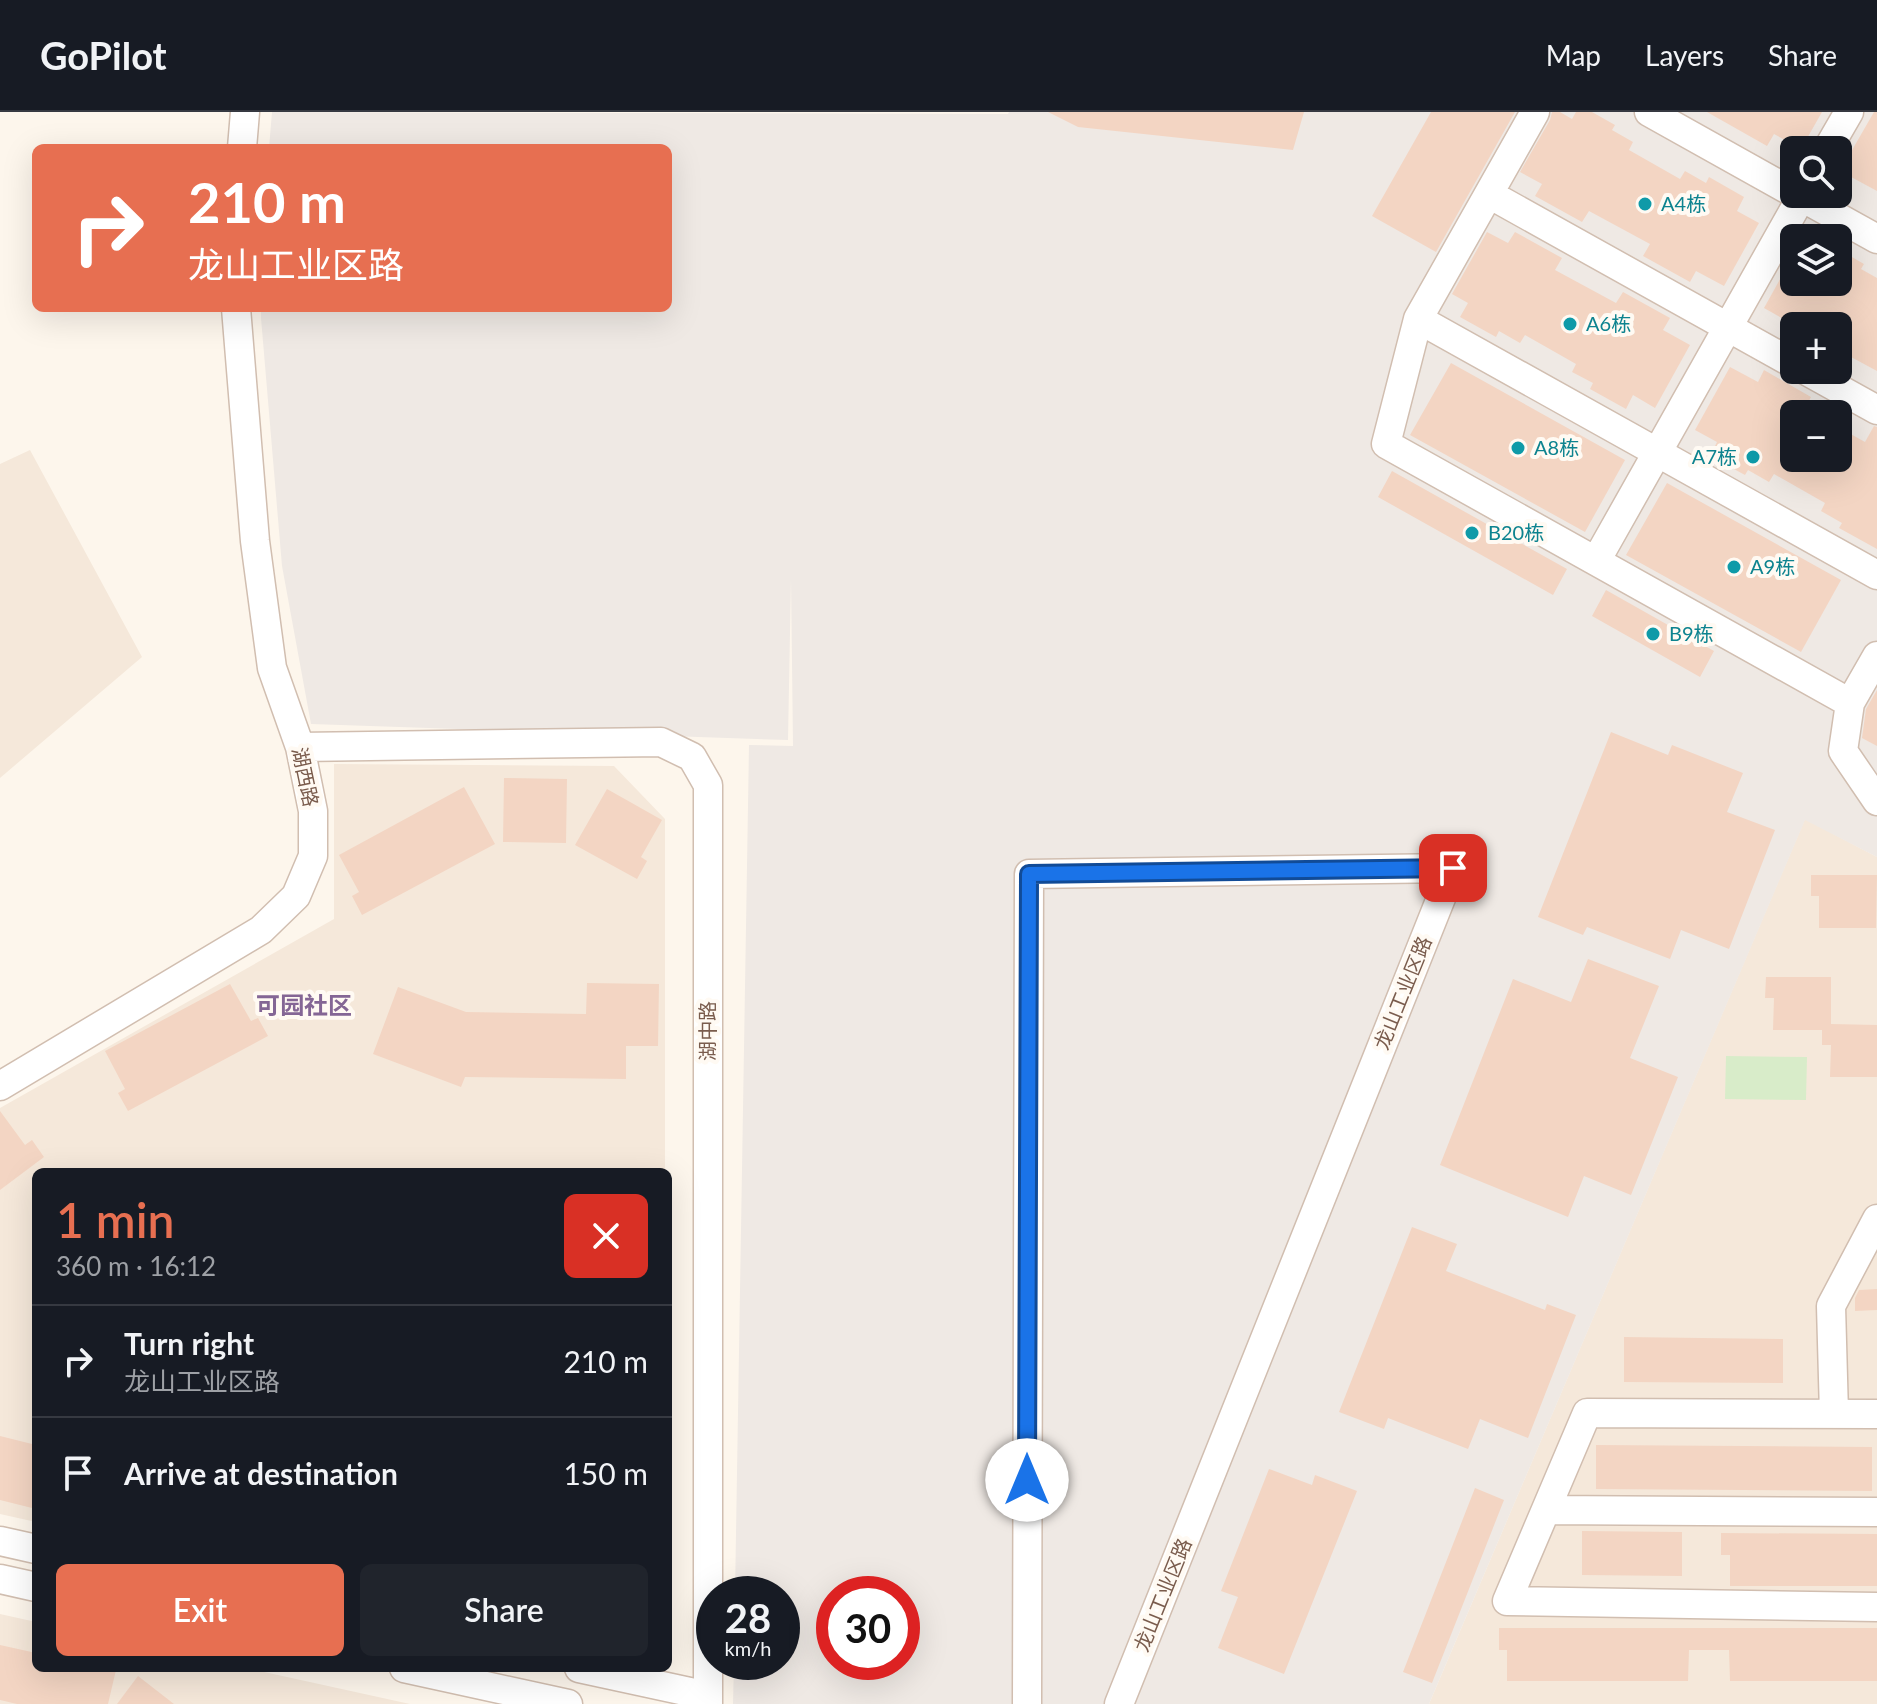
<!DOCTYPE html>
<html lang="en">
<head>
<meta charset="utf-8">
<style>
	body { margin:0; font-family:Lato,"Noto Sans SC",sans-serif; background:#20242c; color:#f1f3f6; height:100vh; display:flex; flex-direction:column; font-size:30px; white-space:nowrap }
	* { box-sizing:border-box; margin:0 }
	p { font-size:26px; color:#9ea1a6 }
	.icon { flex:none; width:44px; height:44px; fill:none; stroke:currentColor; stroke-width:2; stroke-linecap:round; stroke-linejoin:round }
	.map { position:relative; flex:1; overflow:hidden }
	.sheet { position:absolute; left:32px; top:1056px; width:640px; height:504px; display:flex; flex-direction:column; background:#171b24; border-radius:12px; box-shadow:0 8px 32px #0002 }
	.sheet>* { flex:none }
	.guide { position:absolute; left:32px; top:32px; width:640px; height:168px; border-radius:12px; box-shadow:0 8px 32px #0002; background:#e76f51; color:#fff; overflow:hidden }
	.fabs { position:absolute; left:1780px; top:24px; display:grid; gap:16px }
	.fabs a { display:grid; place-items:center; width:72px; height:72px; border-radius:12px; background:#171b24; box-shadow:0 8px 32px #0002; font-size:40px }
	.speed { position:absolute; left:696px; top:1464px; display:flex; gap:16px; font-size:40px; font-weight:700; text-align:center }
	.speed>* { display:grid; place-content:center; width:104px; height:104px; border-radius:50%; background:#171b24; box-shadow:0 8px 32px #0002; line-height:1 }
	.speed small { font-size:20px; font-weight:400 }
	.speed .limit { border:12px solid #d22; background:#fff; color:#111 }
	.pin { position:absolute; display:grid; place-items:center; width:68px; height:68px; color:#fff; margin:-34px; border-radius:16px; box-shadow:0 4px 12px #0006 }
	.me { position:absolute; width:88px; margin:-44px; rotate:0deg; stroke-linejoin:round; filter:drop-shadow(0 0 6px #0008) }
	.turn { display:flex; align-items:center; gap:28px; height:168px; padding:0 24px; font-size:36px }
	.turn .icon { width:104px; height:104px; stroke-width:2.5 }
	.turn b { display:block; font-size:56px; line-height:68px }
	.round { display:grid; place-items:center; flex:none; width:84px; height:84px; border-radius:12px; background:#20242c }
	.overview { display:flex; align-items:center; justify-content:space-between; height:136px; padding:0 24px }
	h1 { font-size:48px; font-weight:600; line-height:60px; color:#e76f51 }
	.action { display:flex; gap:16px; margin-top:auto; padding:16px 24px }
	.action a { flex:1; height:92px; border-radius:12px; background:#e76f51; color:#fff; font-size:32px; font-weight:600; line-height:92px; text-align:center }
	.action a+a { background:#20242c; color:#f1f3f6 }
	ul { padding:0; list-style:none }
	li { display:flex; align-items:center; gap:24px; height:112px; padding:0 24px; border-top:2px solid #363941 }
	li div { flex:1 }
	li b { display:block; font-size:30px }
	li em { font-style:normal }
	header { display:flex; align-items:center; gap:48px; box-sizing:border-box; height:112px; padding:0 40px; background:#171b24; border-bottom:2px solid #363941 }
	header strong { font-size:38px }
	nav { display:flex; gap:44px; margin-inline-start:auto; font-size:28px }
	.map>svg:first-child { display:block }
</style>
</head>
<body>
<header>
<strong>GoPilot</strong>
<nav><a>Map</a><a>Layers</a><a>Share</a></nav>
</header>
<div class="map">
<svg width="1877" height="1592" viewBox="0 0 1877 1592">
	<rect width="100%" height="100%" fill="#fdf6ec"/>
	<path fill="#f5e8da" d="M 30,338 L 142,545 L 0,666 L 0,352 Z
		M 334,652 L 614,654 L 665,707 L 665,1060 L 36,1060 L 36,1410 L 0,1402 L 0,996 L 334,807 Z
		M 1805,707 L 1877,745 L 1877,1592 L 1429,1592 Z
		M 0,1502 L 36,1510 L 36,1556 L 246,1556 L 410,1592 L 0,1592 Z"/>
	<path fill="#efe9e4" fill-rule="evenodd" d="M 272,0 L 1008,2 L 1009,0 L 1877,0 L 1877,745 L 1805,708 L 1429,1592 L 733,1592 L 734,1550 L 782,1550 L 782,1482 L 735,1482 L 749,633 L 793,634 L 791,467 L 788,628 L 311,612 L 282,454 L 261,206 L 261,196 L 668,196 L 668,36 L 269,36 ZM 1794,38 L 1838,38 L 1838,82 L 1794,82 ZM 1794,126 L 1838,126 L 1838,170 L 1794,170 ZM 1794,214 L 1838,214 L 1838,258 L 1794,258 ZM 1794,302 L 1838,302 L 1838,346 L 1794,346 ZM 834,1482 L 902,1482 L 902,1550 L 834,1550 Z"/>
	<path fill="#d8ecc9" d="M 1726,944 L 1807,945 L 1806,988 L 1725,987 Z"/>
	<path fill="#f3d5c3" d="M 1048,0 L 1304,0 L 1293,38 L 1078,15 Z
		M 1431,0 L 1515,0 L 1436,140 L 1372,104 Z
		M 1552,0 L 1560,0 L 1572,7 L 1576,0 L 1592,0 L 1615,13 L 1612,18 L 1633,30 L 1629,38 L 1680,67 L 1685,59 L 1706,71 L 1709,65 L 1744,85 L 1737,99 L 1759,111 L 1724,174 L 1696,159 L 1690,170 L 1643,144 L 1650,132 L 1589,99 L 1582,110 L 1535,84 L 1542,72 L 1520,60 L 1550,8 Z
		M 1707,0 L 1822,0 L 1801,37 L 1774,22 L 1767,34 Z
		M 1874,0 L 1877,0 L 1877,79 L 1840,59 Z
		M 1487,120 L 1508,131 L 1515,120 L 1562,146 L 1555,158 L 1616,191 L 1623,180 L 1670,206 L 1663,218 L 1690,233 L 1655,296 L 1633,283 L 1626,297 L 1590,277 L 1593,271 L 1572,260 L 1576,252 L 1525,223 L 1520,231 L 1499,219 L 1496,225 L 1460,205 L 1468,191 L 1452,182 Z
		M 1838,137 L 1864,152 L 1861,157 L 1877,166 L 1877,259 L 1838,238 L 1838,214 L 1796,214 L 1764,196 L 1794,142 L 1794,170 L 1838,170 Z
		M 1451,251 L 1625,348 L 1585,420 L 1410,323 Z
		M 1730,255 L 1758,270 L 1764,258 L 1811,285 L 1802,302 L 1794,302 L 1794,346 L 1838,346 L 1838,315 L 1865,330 L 1874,314 L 1877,315 L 1877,437 L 1839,416 L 1842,411 L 1821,399 L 1825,391 L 1774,362 L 1769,370 L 1748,358 L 1745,363 L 1710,344 L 1717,330 L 1695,318 Z
		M 1392,359 L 1567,457 L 1553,483 L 1378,385 Z
		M 1667,371 L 1841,468 L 1801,540 L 1626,443 Z
		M 1606,478 L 1714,539 L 1700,565 L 1592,504 Z
		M 1877,578 L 1877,634 L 1862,626 L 1866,597 Z
		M 1611,620 L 1668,643 L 1672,633 L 1743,661 L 1727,700 L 1775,718 L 1729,837 L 1681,818 L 1670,847 L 1587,815 L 1583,823 L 1538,805 Z
		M 504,666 L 567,667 L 566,731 L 503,730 Z
		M 464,675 L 495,732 L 362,803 L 352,784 L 359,780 L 339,743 Z
		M 607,677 L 662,708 L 641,745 L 647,749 L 637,767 L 575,733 Z
		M 1811,763 L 1877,763 L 1876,816 L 1819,816 L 1819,784 L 1811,784 Z
		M 1588,847 L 1659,874 L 1630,946 L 1678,965 L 1631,1083 L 1584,1064 L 1568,1105 L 1440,1053 L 1513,867 L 1571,890 Z
		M 1766,865 L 1831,865 L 1831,912 L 1877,913 L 1877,965 L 1830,965 L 1831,933 L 1822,933 L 1822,918 L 1773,918 L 1774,886 L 1765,886 Z
		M 587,871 L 659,872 L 658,934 L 626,934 L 626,967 L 465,965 L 461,975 L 373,942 L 398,875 L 466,900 L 586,902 Z
		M 230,872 L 251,909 L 258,906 L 268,924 L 128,999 L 118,981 L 125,977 L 105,939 Z
		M 0,999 L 25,1033 L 32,1028 L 44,1045 L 0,1078 Z
		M 1412,1115 L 1457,1132 L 1446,1159 L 1545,1198 L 1547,1192 L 1576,1203 L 1528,1326 L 1480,1307 L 1468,1337 L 1388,1306 L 1384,1317 L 1339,1300 Z
		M 1877,1177 L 1877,1198 L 1855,1199 L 1855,1186 L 1859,1178 Z
		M 1624,1225 L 1783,1227 L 1783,1271 L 1624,1270 Z
		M 0,1324 L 36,1333 L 36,1397 L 0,1388 Z
		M 1596,1333 L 1872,1335 L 1872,1379 L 1596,1377 Z
		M 1269,1357 L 1312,1373 L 1315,1363 L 1357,1379 L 1284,1562 L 1218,1536 L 1238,1485 L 1221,1479 Z
		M 1475,1376 L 1504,1388 L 1432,1571 L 1403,1560 Z
		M 1582,1419 L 1682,1420 L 1682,1464 L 1582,1463 Z
		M 1721,1421 L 1877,1422 L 1877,1474 L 1730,1474 L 1730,1443 L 1721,1443 Z
		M 1499,1516 L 1877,1516 L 1877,1569 L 1730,1569 L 1729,1538 L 1689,1538 L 1688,1569 L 1507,1569 L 1507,1538 L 1499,1538 Z
		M 0,1533 L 36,1541 L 36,1556 L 116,1558 L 108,1592 L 17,1592 L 0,1588 Z
		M 138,1564 L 174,1592 L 117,1592 Z"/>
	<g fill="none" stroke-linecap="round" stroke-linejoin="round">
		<defs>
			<path id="minor" d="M 1535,0 L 1418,207 L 1386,332 L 1850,591
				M 1649,0 L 1794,81
				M 242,36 L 245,0
				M 1827,38 L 1849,0
				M 1489,82 L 1794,252
				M 1796,82 L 1877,127
				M 1418,207 L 1877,463
				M 1805,258 L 1877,298
				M 1596,449 L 1803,82
				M 1877,544 L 1850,591 L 1843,639 L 1877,689
				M 300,635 L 661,630 L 692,645 L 708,673 L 708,1592
				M 0,974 L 261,818 L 296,784 L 313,744 L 313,699 L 300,635 L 272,556 L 255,429 L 236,196
				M 1834,1302 L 1831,1194 L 1877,1107
				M 1877,1302 L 1587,1301 L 1507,1489 L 1877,1495
				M 1546,1398 L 1877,1400
				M 0,1429 L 36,1437
				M 0,1467 L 36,1475
				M 404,1556 L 568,1592
				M 579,1556 L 708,1584
				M 1027,1592 L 1029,762 L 1453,756 L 1119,1592"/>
		</defs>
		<use href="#minor" stroke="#d1beb0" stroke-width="31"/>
		<use href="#minor" stroke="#fff" stroke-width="28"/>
	</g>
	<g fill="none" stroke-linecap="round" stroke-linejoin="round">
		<defs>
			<path id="route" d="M 1027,1368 L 1029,762 L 1453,756"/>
		</defs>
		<use href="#route" stroke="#114b97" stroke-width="20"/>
		<use href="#route" stroke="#1a73e8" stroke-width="14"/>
	</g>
	<g fill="#0f9aa8" stroke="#fffaf3" stroke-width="3">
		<circle cx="1645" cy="92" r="8"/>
		<circle cx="1570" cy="212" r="8"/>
		<circle cx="1518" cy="336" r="8"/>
		<circle cx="1753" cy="345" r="8"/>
		<circle cx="1472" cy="421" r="8"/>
		<circle cx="1734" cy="455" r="8"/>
		<circle cx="1653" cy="522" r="8"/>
	</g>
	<g text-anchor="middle" stroke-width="8" stroke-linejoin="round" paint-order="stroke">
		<g font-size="20" fill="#0d838f" stroke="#fffaf3" text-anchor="start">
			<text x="1661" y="99">A4栋</text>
			<text x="1586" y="219">A6栋</text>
			<text x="1534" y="343">A8栋</text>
			<text x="1737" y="352" text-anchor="end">A7栋</text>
			<text x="1488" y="428">B20栋</text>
			<text x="1750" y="462">A9栋</text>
			<text x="1669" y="529">B9栋</text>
		</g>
		<g font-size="20" fill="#7a5c4d" stroke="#fffaf3">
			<text transform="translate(305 665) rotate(78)" y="7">湖西路</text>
			<text transform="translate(1403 881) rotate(-68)" y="7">龙山工业区路</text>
			<text transform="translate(708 919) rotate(-90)" y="7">湖中路</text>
			<text transform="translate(1163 1483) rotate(-68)" y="7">龙山工业区路</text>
		</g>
		<g font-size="24" font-weight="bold" fill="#846695" stroke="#fffaf3">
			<text x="304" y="902">可园社区</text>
		</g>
	</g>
</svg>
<div class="fabs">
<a><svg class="icon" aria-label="search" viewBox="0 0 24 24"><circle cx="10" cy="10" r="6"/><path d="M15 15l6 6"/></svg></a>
<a><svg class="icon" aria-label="layers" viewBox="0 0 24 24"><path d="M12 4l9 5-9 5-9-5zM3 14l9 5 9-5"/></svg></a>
<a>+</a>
<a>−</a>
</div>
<div class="speed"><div>28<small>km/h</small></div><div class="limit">30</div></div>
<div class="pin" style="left:1453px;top:756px;background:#d93025"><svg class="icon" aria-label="arrive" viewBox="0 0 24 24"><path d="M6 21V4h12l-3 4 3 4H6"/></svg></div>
<svg class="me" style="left:1027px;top:1368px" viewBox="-20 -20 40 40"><circle r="19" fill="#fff"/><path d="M0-13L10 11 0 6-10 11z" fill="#1a73e8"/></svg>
<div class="guide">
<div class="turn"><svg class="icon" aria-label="right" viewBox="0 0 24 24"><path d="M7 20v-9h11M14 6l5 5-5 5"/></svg><div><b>210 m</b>龙山工业区路</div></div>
</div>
<section class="sheet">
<div class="overview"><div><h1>1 min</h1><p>360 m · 16:12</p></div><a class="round" style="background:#d93025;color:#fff"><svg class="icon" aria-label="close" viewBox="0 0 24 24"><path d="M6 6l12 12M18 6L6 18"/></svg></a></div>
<ul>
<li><svg class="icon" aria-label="right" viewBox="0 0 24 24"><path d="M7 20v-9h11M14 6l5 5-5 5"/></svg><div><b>Turn right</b><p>龙山工业区路</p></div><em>210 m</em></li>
<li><svg class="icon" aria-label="arrive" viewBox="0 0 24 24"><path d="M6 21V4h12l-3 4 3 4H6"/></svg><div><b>Arrive at destination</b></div><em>150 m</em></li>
</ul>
<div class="action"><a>Exit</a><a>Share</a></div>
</section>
</div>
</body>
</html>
